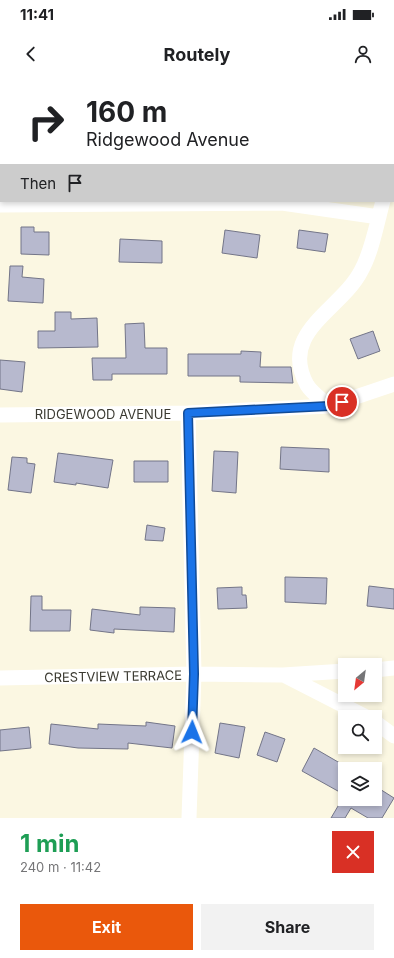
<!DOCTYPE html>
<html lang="en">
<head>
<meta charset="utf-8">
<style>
	body { margin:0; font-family:Inter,sans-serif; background:#f2f2f2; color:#202124; height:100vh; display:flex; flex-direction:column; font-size:15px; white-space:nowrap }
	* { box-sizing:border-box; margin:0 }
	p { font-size:13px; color:#757577 }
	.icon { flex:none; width:22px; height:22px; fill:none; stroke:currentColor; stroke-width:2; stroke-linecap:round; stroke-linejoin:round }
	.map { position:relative; height:738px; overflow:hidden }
	.details { display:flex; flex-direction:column; background:#fff; flex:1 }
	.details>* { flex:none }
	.banner { position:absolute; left:0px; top:0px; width:394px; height:122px; box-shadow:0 2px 6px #0003; background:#fff; color:#202124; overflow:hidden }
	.needle { width:26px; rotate:209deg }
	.fabs { position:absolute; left:338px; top:578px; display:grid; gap:8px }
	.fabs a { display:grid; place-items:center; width:44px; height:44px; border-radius:0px; background:#fff; box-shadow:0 2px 6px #0003; font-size:20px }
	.pin { position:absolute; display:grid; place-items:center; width:34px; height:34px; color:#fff; margin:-17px; border:2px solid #fff; border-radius:50%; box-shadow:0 1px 4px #0007 }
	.me { position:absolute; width:44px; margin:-22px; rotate:2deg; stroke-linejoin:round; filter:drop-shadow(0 0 3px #0008) }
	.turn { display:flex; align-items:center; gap:14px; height:84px; padding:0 20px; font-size:18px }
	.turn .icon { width:52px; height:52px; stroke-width:2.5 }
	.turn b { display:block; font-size:28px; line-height:34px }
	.then { display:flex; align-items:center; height:38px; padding:0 20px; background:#0003; gap:8px; font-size:15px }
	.round { display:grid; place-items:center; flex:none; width:42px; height:42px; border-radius:0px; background:#f2f2f2 }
	.headline { display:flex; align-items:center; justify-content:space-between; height:68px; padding:0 20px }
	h1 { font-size:24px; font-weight:700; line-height:30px; color:#1e9e55 }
	.cta { display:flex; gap:8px; margin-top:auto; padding:8px 20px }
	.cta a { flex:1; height:46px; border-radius:0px; background:#ea580c; color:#fff; font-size:16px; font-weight:700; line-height:46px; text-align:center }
	.cta a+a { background:#f2f2f2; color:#202124 }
	.status { display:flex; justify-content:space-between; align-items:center; height:28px; padding:0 20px; background:#fff; direction:ltr }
	.status svg { height:11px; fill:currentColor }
	header { display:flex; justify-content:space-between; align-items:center; height:52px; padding:0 20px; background:#fff; font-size:18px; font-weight:700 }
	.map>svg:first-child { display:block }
</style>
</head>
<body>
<div class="status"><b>11:41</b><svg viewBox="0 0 49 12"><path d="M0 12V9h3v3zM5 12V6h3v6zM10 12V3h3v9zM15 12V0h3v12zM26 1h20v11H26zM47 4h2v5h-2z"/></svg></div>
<header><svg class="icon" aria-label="back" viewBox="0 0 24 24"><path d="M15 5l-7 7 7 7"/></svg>Routely<svg class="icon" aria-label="person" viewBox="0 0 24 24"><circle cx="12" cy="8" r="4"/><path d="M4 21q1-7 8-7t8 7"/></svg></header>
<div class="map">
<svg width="394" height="738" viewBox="0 0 394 738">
	<rect width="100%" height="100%" fill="#fbf7e2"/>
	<path fill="#b7b9ce" stroke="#737588" d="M 21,147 L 34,147 L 34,152 L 49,152 L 49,175 L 21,174 Z
		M 225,150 L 260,155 L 257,178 L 222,173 Z
		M 299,150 L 328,154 L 325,172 L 297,168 Z
		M 120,159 L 162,161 L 162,183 L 119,182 Z
		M 10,186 L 23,186 L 22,197 L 44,199 L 43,223 L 8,221 Z
		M 55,232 L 71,232 L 71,239 L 97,238 L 98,267 L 38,268 L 38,251 L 55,251 Z
		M 144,243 L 145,268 L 167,268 L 167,294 L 112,294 L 112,300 L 93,300 L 92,278 L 126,278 L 125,244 Z
		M 373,251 L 380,271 L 358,279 L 350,259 Z
		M 241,271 L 261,272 L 260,287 L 291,287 L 293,303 L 240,302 L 240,296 L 188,296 L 188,274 L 241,274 Z
		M 0,280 L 25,282 L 22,312 L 0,309 Z
		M 281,367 L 329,369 L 329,392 L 280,389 Z
		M 214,371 L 238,372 L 236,413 L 212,411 Z
		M 58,373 L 113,380 L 108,408 L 76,403 L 76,405 L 54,402 Z
		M 12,377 L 27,378 L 27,383 L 35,384 L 31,413 L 8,410 Z
		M 134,381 L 168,381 L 168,402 L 134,402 Z
		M 147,445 L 165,448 L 163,461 L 145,460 Z
		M 285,497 L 327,498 L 326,524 L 285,522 Z
		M 369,506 L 394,509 L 394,529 L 367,526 Z
		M 242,507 L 242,515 L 246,515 L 247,528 L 218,529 L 217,508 Z
		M 31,516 L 42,516 L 42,530 L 71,530 L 70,551 L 30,551 Z
		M 140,527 L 175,528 L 174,552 L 114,549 L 114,553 L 90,550 L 92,529 L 140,535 Z
		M 146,642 L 175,646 L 172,668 L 128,663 L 128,669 L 78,668 L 49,664 L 51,644 L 98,649 L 98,644 L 146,646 Z
		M 220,643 L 245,647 L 239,678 L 215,673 Z
		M 29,647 L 31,668 L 0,671 L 0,650 Z
		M 265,652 L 285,659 L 277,682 L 257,675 Z
		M 314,668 L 345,686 L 345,715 L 302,691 Z
		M 375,706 L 394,718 L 382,738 L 368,738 L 351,728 L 345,738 L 331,738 L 341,721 L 338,719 L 375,719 Z"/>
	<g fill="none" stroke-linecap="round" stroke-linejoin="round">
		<path stroke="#fff" stroke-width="15" d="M 393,77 L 394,72
			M 0,125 L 282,123 L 379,137
			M 329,326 C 322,320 312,313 307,305 C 278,252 341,230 361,191 C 372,172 377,142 383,121
			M 188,333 L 194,594 L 189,738
			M 0,335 L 188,333 L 329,326 L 394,304
			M 375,590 L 394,588
			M 284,595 L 366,637
			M 0,598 L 194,594 L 283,595 L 345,591
			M 375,642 L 394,656"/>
	</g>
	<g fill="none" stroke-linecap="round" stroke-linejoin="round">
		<defs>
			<path id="route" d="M 192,652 L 194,594 L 188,333 L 329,326 L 342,322"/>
		</defs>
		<use href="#route" stroke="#114b97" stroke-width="10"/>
		<use href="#route" stroke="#1a73e8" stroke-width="7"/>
	</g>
	<g text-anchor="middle" stroke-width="3" stroke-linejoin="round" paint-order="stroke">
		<g font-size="13" fill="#3b3a31" stroke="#fff">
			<text x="103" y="339">RIDGEWOOD AVENUE</text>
			<text transform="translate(113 596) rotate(-1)" y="5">CRESTVIEW TERRACE</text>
		</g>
	</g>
</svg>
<div class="fabs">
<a><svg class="needle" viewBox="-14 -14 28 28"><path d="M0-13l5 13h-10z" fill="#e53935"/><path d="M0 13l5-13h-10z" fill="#757577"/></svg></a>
<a><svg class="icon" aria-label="search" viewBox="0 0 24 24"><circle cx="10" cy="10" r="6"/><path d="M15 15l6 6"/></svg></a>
<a><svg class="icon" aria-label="layers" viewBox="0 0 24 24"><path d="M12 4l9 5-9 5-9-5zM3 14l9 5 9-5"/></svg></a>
</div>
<div class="pin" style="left:342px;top:322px;background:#d93025"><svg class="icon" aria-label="arrive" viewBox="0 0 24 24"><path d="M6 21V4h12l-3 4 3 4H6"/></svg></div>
<svg class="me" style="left:192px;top:652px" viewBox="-20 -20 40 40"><path d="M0-17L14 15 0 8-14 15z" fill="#1a73e8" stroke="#fff" stroke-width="4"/></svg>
<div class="banner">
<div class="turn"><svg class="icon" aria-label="right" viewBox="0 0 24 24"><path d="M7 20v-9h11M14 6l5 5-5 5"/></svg><div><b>160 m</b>Ridgewood Avenue</div></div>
<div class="then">Then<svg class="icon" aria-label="arrive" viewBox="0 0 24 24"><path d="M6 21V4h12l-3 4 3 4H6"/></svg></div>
</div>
</div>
<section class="details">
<div class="headline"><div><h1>1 min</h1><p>240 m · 11:42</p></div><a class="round" style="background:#d93025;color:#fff"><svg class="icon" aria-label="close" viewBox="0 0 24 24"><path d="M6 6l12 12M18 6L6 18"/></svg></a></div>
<div class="cta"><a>Exit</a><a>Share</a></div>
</section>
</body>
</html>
